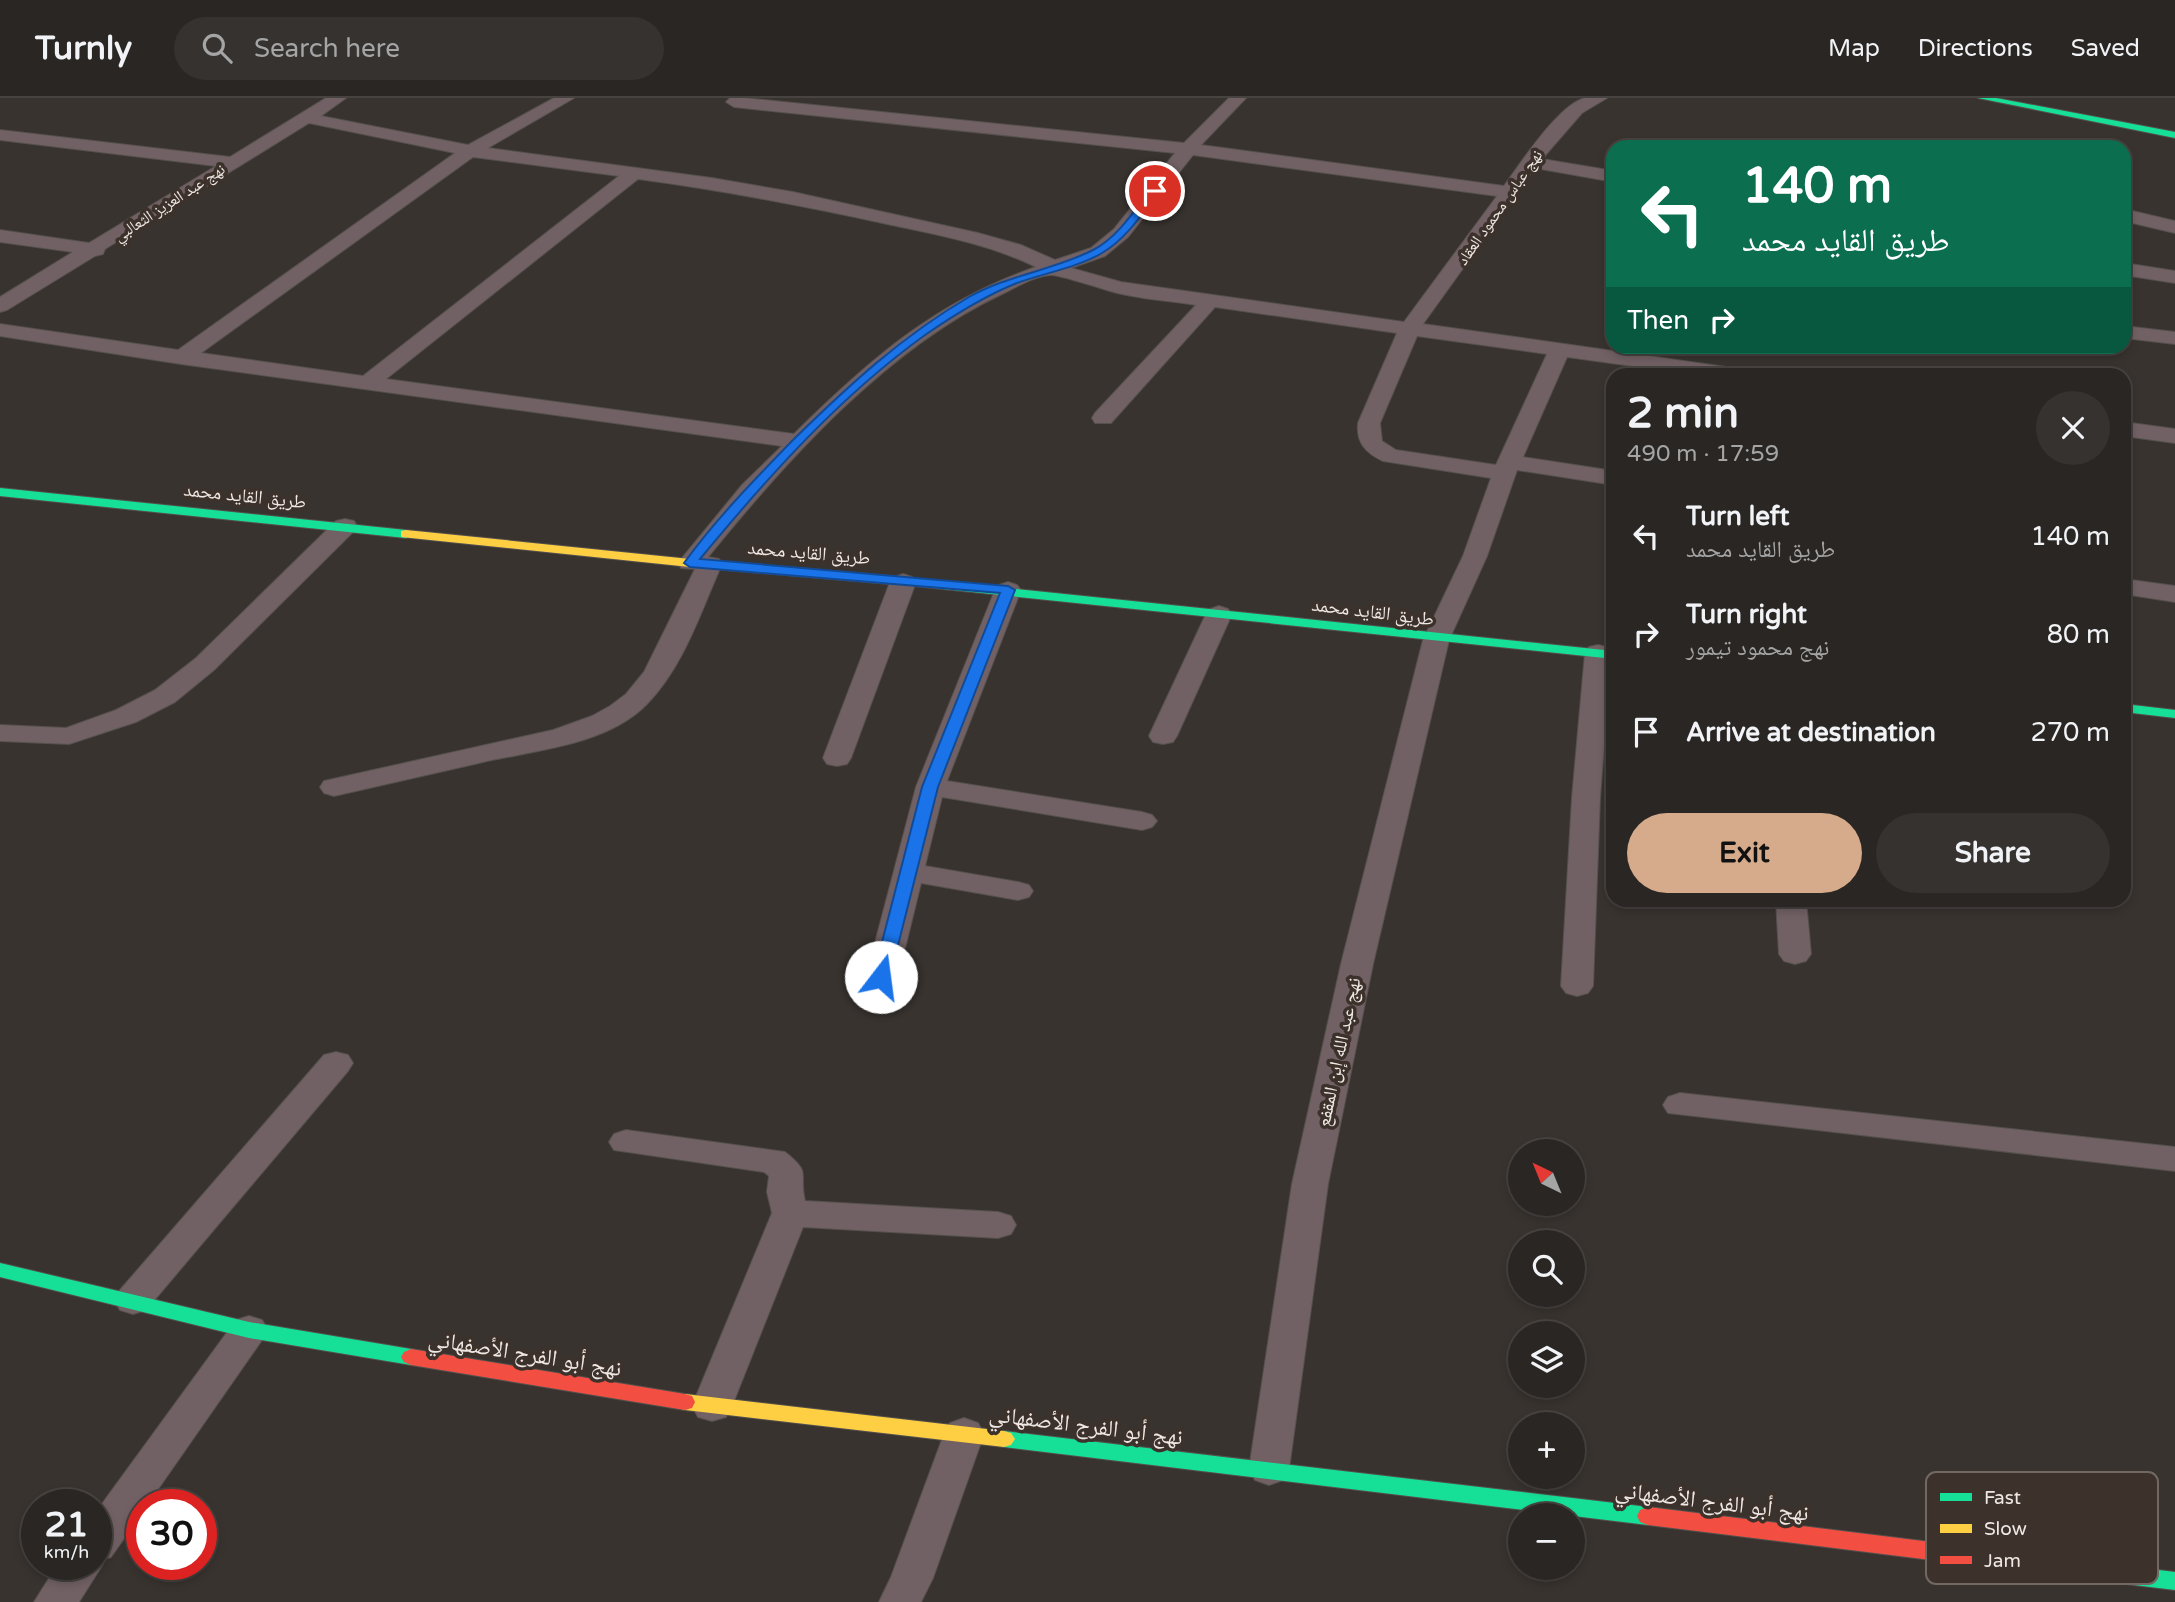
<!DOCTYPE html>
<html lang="en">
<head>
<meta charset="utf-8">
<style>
	body { margin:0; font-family:"Varela Round","Noto Naskh Arabic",sans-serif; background:#363230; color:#f1f3f6; height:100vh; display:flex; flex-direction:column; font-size:26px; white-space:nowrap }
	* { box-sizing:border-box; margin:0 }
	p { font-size:23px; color:#a5a5a6 }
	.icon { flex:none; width:38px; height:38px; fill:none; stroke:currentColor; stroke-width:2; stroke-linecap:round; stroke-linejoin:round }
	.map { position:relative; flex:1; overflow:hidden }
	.drawer { position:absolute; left:1606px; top:270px; width:525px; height:539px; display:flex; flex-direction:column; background:#2a2623; border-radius:21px; box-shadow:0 4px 10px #0003,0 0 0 2px #464341 }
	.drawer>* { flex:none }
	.guide { position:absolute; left:1606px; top:42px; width:525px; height:214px; border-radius:21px; box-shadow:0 4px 10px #0003,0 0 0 2px #464341; background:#0b6e4f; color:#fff; overflow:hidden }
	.needle { width:46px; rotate:317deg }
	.fabs { position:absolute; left:1508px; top:1041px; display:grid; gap:14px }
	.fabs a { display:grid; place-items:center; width:77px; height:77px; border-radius:50%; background:#2a2623; box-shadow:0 4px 10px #0003,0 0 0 2px #464341; font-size:35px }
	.speed { position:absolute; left:21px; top:1391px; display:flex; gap:14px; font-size:35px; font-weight:700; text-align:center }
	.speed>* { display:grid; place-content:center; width:91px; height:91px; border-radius:50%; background:#2a2623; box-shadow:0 4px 10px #0003,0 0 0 2px #464341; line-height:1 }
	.speed small { font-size:18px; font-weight:400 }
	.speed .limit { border:10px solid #d22; background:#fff; color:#111 }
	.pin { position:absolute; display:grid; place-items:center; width:60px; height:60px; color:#fff; margin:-30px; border:4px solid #fff; border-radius:50%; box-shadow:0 2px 7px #0007 }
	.me { position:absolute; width:77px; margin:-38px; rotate:15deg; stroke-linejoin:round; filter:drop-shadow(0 0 5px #0008) }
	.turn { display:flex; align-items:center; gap:24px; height:147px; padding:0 21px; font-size:32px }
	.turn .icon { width:91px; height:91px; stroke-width:2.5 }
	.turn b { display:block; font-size:49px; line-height:60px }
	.then { display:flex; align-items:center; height:66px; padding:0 21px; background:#0003; gap:14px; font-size:26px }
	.round { display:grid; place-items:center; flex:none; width:74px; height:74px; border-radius:37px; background:#363230 }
	.overview { display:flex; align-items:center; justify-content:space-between; height:119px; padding:0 21px }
	h1 { font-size:42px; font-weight:700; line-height:52px }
	.primary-button { display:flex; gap:14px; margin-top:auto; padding:14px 21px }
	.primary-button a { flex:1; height:80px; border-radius:42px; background:#d6ab8b; color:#111; font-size:28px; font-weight:700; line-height:80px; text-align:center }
	.primary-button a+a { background:#363230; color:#f1f3f6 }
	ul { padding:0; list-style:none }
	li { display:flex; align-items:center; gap:21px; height:98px; padding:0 21px }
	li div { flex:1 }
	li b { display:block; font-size:26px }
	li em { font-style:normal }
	header { display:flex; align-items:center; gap:42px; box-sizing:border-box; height:98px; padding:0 35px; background:#2a2623; border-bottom:2px solid #464341 }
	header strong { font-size:33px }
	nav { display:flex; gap:38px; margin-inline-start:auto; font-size:24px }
	.search { width:490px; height:63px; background:#363230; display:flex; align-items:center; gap:18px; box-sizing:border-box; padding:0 24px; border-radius:38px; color:#a5a5a6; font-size:26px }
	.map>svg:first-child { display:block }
</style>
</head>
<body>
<header>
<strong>Turnly</strong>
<div class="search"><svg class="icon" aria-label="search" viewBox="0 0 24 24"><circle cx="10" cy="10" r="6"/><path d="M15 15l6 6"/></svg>Search here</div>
<nav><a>Map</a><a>Directions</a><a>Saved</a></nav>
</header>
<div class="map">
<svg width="2175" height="1504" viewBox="0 0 2175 1504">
	<rect width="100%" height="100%" fill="#38332f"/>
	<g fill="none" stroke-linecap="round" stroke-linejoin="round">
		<defs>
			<path id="street" d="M 326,0 L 346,0 L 321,18 L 468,47 L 554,0 L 574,0 L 488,50 L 712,80 L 793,94 L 978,135 L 1021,147 L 1055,162 L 1091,150 L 1114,131 L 1175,55 L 734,9 L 726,4 L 730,0 L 744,0 L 1184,45 L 1229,0 L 1246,0 L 1201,47 L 1504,88 C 1520,66 1559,6 1585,0 C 1592,0 1601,0 1607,0 L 1582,15 L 1542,61 L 1614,73 L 1614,84 L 1535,70 L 1423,226 L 1733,270 L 1741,271 L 1744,276 L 1691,276 L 1567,259 L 1523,359 L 1614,373 L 1614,387 L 1517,372 L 1516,375 L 1487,458 L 1449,542 L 1373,866 L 1328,1086 L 1289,1371 L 1283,1382 L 1269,1387 L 1255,1382 L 1249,1371 L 1292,1086 L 1341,866 L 1423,542 L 1463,458 L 1491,380 L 1383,363 C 1366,355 1356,345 1358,325 L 1397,235 L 1215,209 L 1111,325 L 1095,325 L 1092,320 L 1095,315 L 1196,207 C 1170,203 1142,201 1117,195 C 1106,192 1057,176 1051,177 C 1035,178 1016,189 1002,196 C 887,250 787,362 708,459 L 719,461 L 722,466 C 701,513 684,568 647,606 C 606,648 533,652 479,665 C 431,676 382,687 334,698 L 324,695 L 320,689 L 324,683 L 553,632 L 592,618 L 610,608 L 626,596 L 644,574 L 695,471 L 681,470 L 678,465 L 742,387 L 782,348 L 181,266 L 0,238 L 0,226 L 178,252 L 455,55 L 309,25 L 105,151 L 103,156 L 95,158 L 7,212 L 0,214 L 0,199 L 73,154 L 0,144 L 0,132 L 89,145 L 216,68 L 0,42 L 0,32 L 230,59 ZM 1193,57 L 1497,98 L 1404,224 L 1121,184 L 1071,170 L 1105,158 L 1128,139 ZM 473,59 L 619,78 L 363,278 L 201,255 ZM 638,81 C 722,92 804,108 887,126 C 938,137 989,146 1036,169 C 936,203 868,263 794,336 L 386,281 ZM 1417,238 L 1547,256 L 1496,367 L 1396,352 L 1382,343 L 1380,325 Z
				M 2124,111 L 2175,123 L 2175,135 L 2124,123 Z
				M 2124,165 L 2175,173 L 2175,185 L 2124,177 Z
				M 2124,228 L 2175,234 L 2175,246 L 2124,240 Z
				M 2124,324 L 2175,331 L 2175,345 L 2124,338 Z
				M 345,421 L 354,423 L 357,428 L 354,433 L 214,572 L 175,604 L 136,624 L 69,646 L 0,643 L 0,627 L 66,630 L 116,612 L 155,592 L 196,560 L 336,423 Z
				M 903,476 L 912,479 L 916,484 L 851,660 L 847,666 L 837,668 L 827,666 L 823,660 L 890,484 L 894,479 Z
				M 2124,481 L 2175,488 L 2175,504 L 2124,496 Z
				M 1008,484 L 1017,487 L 1021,492 L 947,683 L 1142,714 L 1152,717 L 1157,723 L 1152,729 L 1142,732 L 942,699 L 925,768 L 1018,784 L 1029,787 L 1033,793 L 1029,799 L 1018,802 L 921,785 L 898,879 L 893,886 L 882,889 L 871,886 L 866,879 L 916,689 L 995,492 L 999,487 Z
				M 1219,508 L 1228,511 L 1232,516 L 1177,638 L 1173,644 L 1163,646 L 1153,644 L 1149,638 L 1206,516 L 1210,511 Z
				M 1598,547 L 1607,549 L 1611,555 L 1600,700 L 1593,888 L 1588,895 L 1577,898 L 1566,895 L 1561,888 L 1572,700 L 1585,555 L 1589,549 Z
				M 1776,802 L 1806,802 L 1811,856 L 1806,863 L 1795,866 L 1784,863 L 1779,856 Z
				M 336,954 L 348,957 L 353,965 L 348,973 L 146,1212 L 133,1216 L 120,1212 L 114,1202 L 120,1192 L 324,957 Z
				M 1680,995 L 2175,1049 L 2175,1073 L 1668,1015 L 1663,1007 L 1668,999 Z
				M 626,1032 L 785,1054 C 813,1076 798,1075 805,1103 L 998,1114 L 1011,1118 L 1016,1127 L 1011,1136 L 998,1140 L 803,1129 L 732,1308 L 726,1319 L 712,1323 L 698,1319 L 692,1308 L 772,1115 L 767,1094 L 769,1078 L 764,1074 L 614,1052 L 609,1044 L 614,1036 Z
				M 249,1218 L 262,1222 L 268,1232 L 262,1242 L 147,1407 L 142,1407 L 142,1415 L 111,1459 L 101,1462 L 103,1466 L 79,1504 L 34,1504 L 58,1466 L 96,1466 L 96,1414 L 236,1222 Z
				M 964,1320 L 978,1325 L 984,1336 L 933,1480 L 921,1504 L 879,1504 L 891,1479 L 944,1336 L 950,1325 Z"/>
			<path id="fast" d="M 1978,0 L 1996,0 L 2175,34 L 2175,40 Z
				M 0,390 L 406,432 L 412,436 L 406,440 L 0,398 Z
				M 890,478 L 1614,553 L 1614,561 L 885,485 L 885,479 Z
				M 2124,606 L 2175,612 L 2175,620 L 2124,614 Z
				M 0,1165 L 249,1224 L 411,1251 L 418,1254 L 421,1259 L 418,1264 L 411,1267 L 249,1240 L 0,1179 Z
				M 1004,1333 L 1648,1409 L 1656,1412 L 1659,1418 L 1656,1424 L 1648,1427 L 1004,1349 L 997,1347 L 993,1341 L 997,1335 Z
				M 2036,1457 L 2175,1474 L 2175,1492 L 2036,1475 L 2028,1473 L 2025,1466 L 2028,1459 Z"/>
			<path id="slow" d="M 406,432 L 690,461 L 890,478 L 897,482 L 890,486 L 690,469 L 401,439 L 401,433 Z
				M 685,1296 L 1004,1333 L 1011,1335 L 1015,1341 L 1011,1347 L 1004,1349 L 685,1312 L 678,1310 L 675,1304 L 678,1298 Z"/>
			<path id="jam" d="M 411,1251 L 685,1296 L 692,1298 L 695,1304 L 692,1310 L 685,1312 L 411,1267 L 404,1264 L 401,1259 L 404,1254 Z
				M 1648,1409 L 2036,1457 L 2044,1459 L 2047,1466 L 2044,1473 L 2036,1475 L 1648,1427 L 1640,1424 L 1637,1418 L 1640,1412 Z"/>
		</defs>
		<use href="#street" stroke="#54504d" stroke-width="2"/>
		<use href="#fast" stroke="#54504d" stroke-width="2"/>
		<use href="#slow" stroke="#54504d" stroke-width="2"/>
		<use href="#jam" stroke="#54504d" stroke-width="2"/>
		<use href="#street" fill="#726164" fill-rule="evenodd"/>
		<use href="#fast" fill="#16e098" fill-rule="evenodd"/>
		<use href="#slow" fill="#ffcf43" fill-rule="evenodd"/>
		<use href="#jam" fill="#f24e42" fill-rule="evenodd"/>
	</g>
	<path fill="#1a73e8" stroke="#114b97" stroke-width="2" d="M 1151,91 L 1160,93 C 1143,115 1126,141 1102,155 C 1081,168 1042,176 1017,185 C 984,198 954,217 925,237 C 839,299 767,380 700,461 L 1008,488 L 1015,492 L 938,689 L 890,879 L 888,883 L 875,883 L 873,879 L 922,689 L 1000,495 L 690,469 L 684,465 C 716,421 755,381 793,342 C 848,288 902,238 969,199 C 1008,177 1054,172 1093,152 C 1117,140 1135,112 1151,91 Z"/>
	<g text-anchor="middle" stroke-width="7" stroke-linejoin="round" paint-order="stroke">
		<g font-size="16" fill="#eee7e3" stroke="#3c322b">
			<text transform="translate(169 104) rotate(-33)" y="6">نهج عبد العزيز الثعالبي</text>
			<text transform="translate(1499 109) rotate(-55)" y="6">نهج عباس محمود العقاد</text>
		</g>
		<g font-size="19" fill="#eee7e3" stroke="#3c322b">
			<text transform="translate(245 397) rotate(6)" y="7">طريق القايد محمد</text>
			<text transform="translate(809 454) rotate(5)" y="7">طريق القايد محمد</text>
			<text transform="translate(1373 513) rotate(7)" y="7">طريق القايد محمد</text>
			<text transform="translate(1338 954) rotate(-78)" y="7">نهج عبد الله إبن المقفع</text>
		</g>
		<g font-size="23" fill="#eee7e3" stroke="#3c322b">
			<text transform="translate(525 1255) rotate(9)" y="8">نهج أبو الفرج الأصفهاني</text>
			<text transform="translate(1086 1327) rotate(7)" y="8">نهج أبو الفرج الأصفهاني</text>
			<text transform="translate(1712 1403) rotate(7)" y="8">نهج أبو الفرج الأصفهاني</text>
		</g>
	</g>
	<rect x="1926" y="1374" width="232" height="112" rx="10" fill="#3c322b" stroke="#716862" stroke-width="2"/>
	<rect x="1940" y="1395" width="32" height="8" fill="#16e098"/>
	<rect x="1940" y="1426" width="32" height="9" fill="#ffcf43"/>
	<rect x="1940" y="1458" width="32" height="8" fill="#f24e42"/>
	<g font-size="19" fill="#eee7e3">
		<text x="1984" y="1406">Fast</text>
		<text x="1984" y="1437">Slow</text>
		<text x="1984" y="1469">Jam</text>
	</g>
</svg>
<div class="fabs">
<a><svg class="needle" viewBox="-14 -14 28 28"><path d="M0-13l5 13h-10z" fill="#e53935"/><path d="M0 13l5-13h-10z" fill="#a5a5a6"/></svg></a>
<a><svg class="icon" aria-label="search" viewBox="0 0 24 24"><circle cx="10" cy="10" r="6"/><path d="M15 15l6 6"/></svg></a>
<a><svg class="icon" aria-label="layers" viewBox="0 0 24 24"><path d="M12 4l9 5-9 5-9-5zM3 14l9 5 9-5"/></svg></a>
<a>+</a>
<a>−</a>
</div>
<div class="speed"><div>21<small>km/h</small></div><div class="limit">30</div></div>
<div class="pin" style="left:1155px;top:93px;background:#d93025"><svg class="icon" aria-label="arrive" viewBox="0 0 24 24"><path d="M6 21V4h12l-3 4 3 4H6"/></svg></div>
<svg class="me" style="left:881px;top:879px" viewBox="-20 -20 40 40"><circle r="19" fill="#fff"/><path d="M0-13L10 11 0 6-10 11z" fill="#1a73e8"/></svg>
<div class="guide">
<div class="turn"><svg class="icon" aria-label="left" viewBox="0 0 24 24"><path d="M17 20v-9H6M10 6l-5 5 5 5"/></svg><div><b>140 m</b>طريق القايد محمد</div></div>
<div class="then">Then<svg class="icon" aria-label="right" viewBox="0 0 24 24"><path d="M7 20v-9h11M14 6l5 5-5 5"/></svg></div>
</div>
<section class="drawer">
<div class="overview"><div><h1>2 min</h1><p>490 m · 17:59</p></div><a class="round"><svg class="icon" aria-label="close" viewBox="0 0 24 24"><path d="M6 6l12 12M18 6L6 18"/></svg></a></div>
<ul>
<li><svg class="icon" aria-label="left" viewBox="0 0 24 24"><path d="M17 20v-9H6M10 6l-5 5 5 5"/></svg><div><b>Turn left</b><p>طريق القايد محمد</p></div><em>140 m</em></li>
<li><svg class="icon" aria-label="right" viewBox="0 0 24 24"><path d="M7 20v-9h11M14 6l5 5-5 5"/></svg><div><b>Turn right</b><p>نهج محمود تيمور</p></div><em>80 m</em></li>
<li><svg class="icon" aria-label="arrive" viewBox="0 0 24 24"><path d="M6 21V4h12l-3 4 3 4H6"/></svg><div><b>Arrive at destination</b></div><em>270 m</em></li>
</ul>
<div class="primary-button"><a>Exit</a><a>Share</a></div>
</section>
</div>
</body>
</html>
